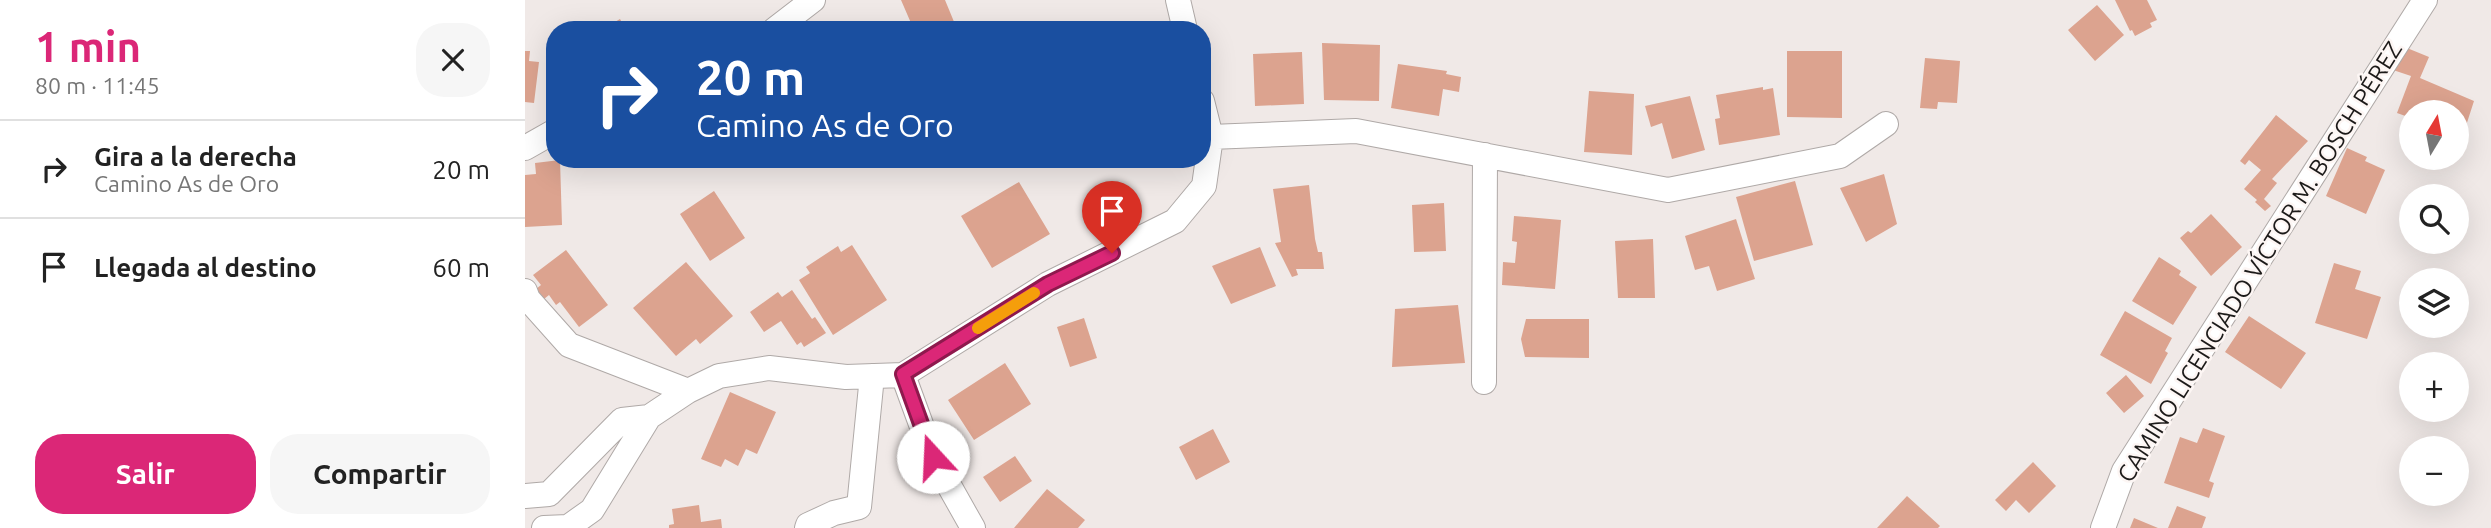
<!DOCTYPE html>
<html lang="es">
<head>
<meta charset="utf-8">
<style>
	body { margin:0; font-family:Ubuntu,sans-serif; background:#f6f6f6; color:#222; height:100vh; display:flex; flex-direction:column; font-size:26px; white-space:nowrap }
	* { box-sizing:border-box; margin:0 }
	p { font-size:23px; color:#767676 }
	.icon { flex:none; width:38px; height:38px; fill:none; stroke:currentColor; stroke-width:2; stroke-linecap:round; stroke-linejoin:round }
	.map { position:relative; flex:1; overflow:hidden }
	.drawer { display:flex; flex-direction:column; background:#fff; width:525px }
	.drawer>* { flex:none }
	.hud { position:absolute; left:21px; top:21px; width:665px; height:147px; border-radius:28px; box-shadow:0 7px 28px #0002; background:#1a4fa0; color:#fff; overflow:hidden }
	.needle { width:46px; rotate:10deg }
	.buttons { position:absolute; left:1874px; top:100px; display:grid; gap:14px }
	.buttons a { display:grid; place-items:center; width:70px; height:70px; border-radius:50%; background:#fff; box-shadow:0 7px 28px #0002; font-size:35px }
	.pin { position:absolute; display:grid; place-items:center; width:60px; height:60px; color:#fff; margin:-72px -30px; border-radius:50% 50% 50% 0; rotate:-45deg; box-shadow:0 0 7px #0007 }
	.pin .icon { rotate:45deg }
	.me { position:absolute; width:77px; margin:-38px; rotate:340deg; stroke-linejoin:round; filter:drop-shadow(0 0 5px #0008) }
	.turn { display:flex; align-items:center; gap:24px; height:147px; padding:0 35px; font-size:32px }
	.turn .icon { width:91px; height:91px; stroke-width:2.5 }
	.turn b { display:block; font-size:49px; line-height:60px }
	.round { display:grid; place-items:center; flex:none; width:74px; height:74px; border-radius:28px; background:#f6f6f6 }
	.head { display:flex; align-items:center; justify-content:space-between; height:119px; padding:0 35px }
	h1 { font-size:42px; font-weight:700; line-height:52px; color:#db2777 }
	.primary-button { display:flex; gap:14px; margin-top:auto; padding:14px 35px }
	.primary-button a { flex:1; height:80px; border-radius:28px; background:#db2777; color:#fff; font-size:28px; font-weight:700; line-height:80px; text-align:center }
	.primary-button a+a { background:#f6f6f6; color:#222 }
	ul { padding:0; list-style:none }
	li { display:flex; align-items:center; gap:21px; height:98px; padding:0 35px; border-top:2px solid #e0e0e0 }
	li div { flex:1 }
	li b { display:block; font-size:26px }
	li em { font-style:normal }
	main { display:flex; flex:1; min-height:0 }
	.map>svg:first-child { display:block }
</style>
</head>
<body>
<main>
<section class="drawer">
<div class="head"><div><h1>1 min</h1><p>80 m · 11:45</p></div><a class="round"><svg class="icon" aria-label="close" viewBox="0 0 24 24"><path d="M6 6l12 12M18 6L6 18"/></svg></a></div>
<ul>
<li><svg class="icon" aria-label="right" viewBox="0 0 24 24"><path d="M7 20v-9h11M14 6l5 5-5 5"/></svg><div><b>Gira a la derecha</b><p>Camino As de Oro</p></div><em>20 m</em></li>
<li><svg class="icon" aria-label="arrive" viewBox="0 0 24 24"><path d="M6 21V4h12l-3 4 3 4H6"/></svg><div><b>Llegada al destino</b></div><em>60 m</em></li>
</ul>
<div class="primary-button"><a>Salir</a><a>Compartir</a></div>
</section>
<div class="map">
<svg width="1966" height="528" viewBox="0 0 1966 528">
	<rect width="100%" height="100%" fill="#f0e9e7"/>
	<path fill="#dca38f" d="M 376,0 L 420,0 L 432,29 L 389,30 Z
		M 1590,0 L 1622,0 L 1632,20 L 1625,23 L 1627,27 L 1610,36 L 1607,30 L 1605,31 Z
		M 1572,5 L 1599,35 L 1570,61 L 1543,30 Z
		M 95,19 L 101,30 L 76,30 Z
		M 797,43 L 855,45 L 854,101 L 799,100 Z
		M 1882,48 L 1904,57 L 1895,78 L 1949,101 L 1938,135 L 1932,132 L 1932,112 L 1886,112 L 1886,118 L 1872,113 L 1886,76 L 1868,70 Z
		M 0,51 L 5,51 L 4,61 L 14,62 L 9,103 L 0,102 Z
		M 1262,51 L 1317,51 L 1317,118 L 1262,117 Z
		M 777,52 L 779,104 L 730,106 L 728,54 Z
		M 1400,58 L 1435,61 L 1432,103 L 1413,102 L 1412,109 L 1395,108 Z
		M 873,64 L 922,71 L 921,74 L 936,77 L 934,92 L 918,89 L 914,116 L 866,108 Z
		M 1238,87 L 1238,90 L 1248,88 L 1255,135 L 1194,145 L 1190,119 L 1195,118 L 1191,95 Z
		M 1064,91 L 1109,94 L 1107,155 L 1059,152 Z
		M 1165,96 L 1180,150 L 1147,159 L 1137,123 L 1126,127 L 1120,106 Z
		M 1751,115 L 1783,141 L 1747,179 L 1752,183 L 1739,199 L 1746,206 L 1740,211 L 1730,202 L 1732,200 L 1719,189 L 1736,170 L 1724,160 L 1720,165 L 1715,161 Z
		M 1822,148 L 1842,157 L 1840,161 L 1860,170 L 1841,214 L 1801,196 Z
		M 35,160 L 37,225 L 0,227 L 0,175 L 11,174 L 10,163 Z
		M 1359,174 L 1372,224 L 1341,242 L 1315,188 Z
		M 1270,181 L 1288,245 L 1229,261 L 1211,197 Z
		M 494,182 L 525,234 L 467,268 L 436,216 Z
		M 784,185 L 790,239 L 793,252 L 797,252 L 799,269 L 771,269 L 773,275 L 767,277 L 750,243 L 756,242 L 748,189 Z
		M 189,191 L 220,238 L 185,261 L 155,214 Z
		M 919,203 L 921,251 L 889,252 L 887,205 Z
		M 1686,214 L 1717,247 L 1686,276 L 1655,238 L 1663,231 L 1666,233 Z
		M 989,216 L 1036,220 L 1030,289 L 977,285 L 978,262 L 990,263 L 992,242 L 987,241 Z
		M 1211,219 L 1230,279 L 1192,291 L 1184,266 L 1170,270 L 1160,236 Z
		M 1128,239 L 1130,298 L 1093,298 L 1090,241 Z
		M 327,245 L 362,300 L 308,335 L 274,280 L 285,273 L 281,267 L 313,246 L 316,252 Z
		M 735,247 L 751,286 L 706,304 L 687,266 Z
		M 41,250 L 83,305 L 54,327 L 35,302 L 31,305 L 24,295 L 19,299 L 11,289 L 16,285 L 8,275 Z
		M 1634,257 L 1656,271 L 1654,275 L 1672,287 L 1648,325 L 1607,301 Z
		M 161,262 L 208,316 L 175,344 L 171,339 L 151,356 L 108,308 Z
		M 1809,263 L 1836,271 L 1830,289 L 1856,297 L 1842,339 L 1790,323 Z
		M 267,290 L 287,319 L 290,317 L 301,333 L 279,347 L 276,342 L 272,345 L 256,321 L 239,332 L 225,312 L 253,292 L 257,297 Z
		M 933,305 L 940,363 L 867,367 L 870,309 Z
		M 1600,311 L 1647,338 L 1640,351 L 1643,353 L 1626,384 L 1575,355 Z
		M 1724,316 L 1781,353 L 1756,389 L 1700,352 Z
		M 559,318 L 572,358 L 545,367 L 532,327 Z
		M 1001,319 L 1064,319 L 1064,358 L 1000,357 L 996,339 Z
		M 480,363 L 506,404 L 449,440 L 423,400 Z
		M 1601,375 L 1619,396 L 1599,413 L 1581,393 Z
		M 205,392 L 251,412 L 232,454 L 221,449 L 213,466 L 200,459 L 196,467 L 176,459 Z
		M 1678,428 L 1700,436 L 1684,481 L 1689,483 L 1684,498 L 1639,483 L 1655,437 L 1672,443 Z
		M 688,429 L 705,462 L 671,480 L 654,447 Z
		M 490,456 L 507,481 L 475,502 L 458,477 Z
		M 1508,462 L 1531,486 L 1504,513 L 1491,500 L 1481,511 L 1470,500 Z
		M 522,489 L 560,520 L 553,528 L 489,528 Z
		M 1382,496 L 1415,526 L 1413,528 L 1352,528 Z
		M 174,505 L 176,522 L 196,519 L 197,528 L 144,528 L 144,525 L 149,524 L 147,509 Z
		M 1652,506 L 1681,517 L 1677,528 L 1643,528 Z
		M 1609,518 L 1633,528 L 1605,528 Z"/>
	<g fill="none" stroke-linecap="round" stroke-linejoin="round">
		<defs>
			<path id="minor" d="M 653,0 L 660,30
				M 249,30 L 288,0
				M 686,137 L 831,131 L 1143,190 L 1315,156 L 1361,124
				M 0,148 L 30,131
				M 0,291 L 3,299 L 44,345 L 163,391
				M 378,375 L 408,457 L 448,528
				M 959,382 L 960,155
				M 0,496 L 24,494 L 97,420 L 124,417
				M 19,528 L 43,527 L 67,510 L 124,417 L 163,391 L 194,376 L 244,368 L 321,377 L 378,375 L 523,284 L 650,221 L 679,186 L 686,137 L 677,101
				M 282,528 L 283,525 L 309,513 L 334,507 L 347,376
				M 1578,528 L 1599,471 L 1900,0"/>
		</defs>
		<use href="#minor" stroke="#afa9a7" stroke-width="26"/>
		<use href="#minor" stroke="#fff" stroke-width="24"/>
	</g>
	<g fill="none" stroke-linecap="round" stroke-linejoin="round">
		<defs>
			<path id="route" d="M 408,457 L 378,374 L 523,284 L 587,253"/>
		</defs>
		<use href="#route" stroke="#8e194d" stroke-width="18"/>
		<use href="#route" stroke="#db2777" stroke-width="12"/>
		<path stroke="#f59e0b" stroke-width="12" d="M 453,328 L 509,293"/>
	</g>
	<g text-anchor="middle" stroke-width="5" stroke-linejoin="round" paint-order="stroke">
		<g font-size="24" fill="#1c1a19" stroke="#fdf6f4">
			<text transform="translate(1735 262) rotate(-58)" y="8">CAMINO LICENCIADO VÍCTOR M. BOSCH PÉREZ</text>
		</g>
	</g>
</svg>
<div class="buttons">
<a><svg class="needle" viewBox="-14 -14 28 28"><path d="M0-13l5 13h-10z" fill="#e53935"/><path d="M0 13l5-13h-10z" fill="#767676"/></svg></a>
<a><svg class="icon" aria-label="search" viewBox="0 0 24 24"><circle cx="10" cy="10" r="6"/><path d="M15 15l6 6"/></svg></a>
<a><svg class="icon" aria-label="layers" viewBox="0 0 24 24"><path d="M12 4l9 5-9 5-9-5zM3 14l9 5 9-5"/></svg></a>
<a>+</a>
<a>−</a>
</div>
<div class="pin" style="left:587px;top:253px;background:#d93025"><svg class="icon" aria-label="arrive" viewBox="0 0 24 24"><path d="M6 21V4h12l-3 4 3 4H6"/></svg></div>
<svg class="me" style="left:408px;top:457px" viewBox="-20 -20 40 40"><circle r="19" fill="#fff"/><path d="M0-13L10 11 0 6-10 11z" fill="#db2777"/></svg>
<div class="hud">
<div class="turn"><svg class="icon" aria-label="right" viewBox="0 0 24 24"><path d="M7 20v-9h11M14 6l5 5-5 5"/></svg><div><b>20 m</b>Camino As de Oro</div></div>
</div>
</div>
</main>
</body>
</html>
